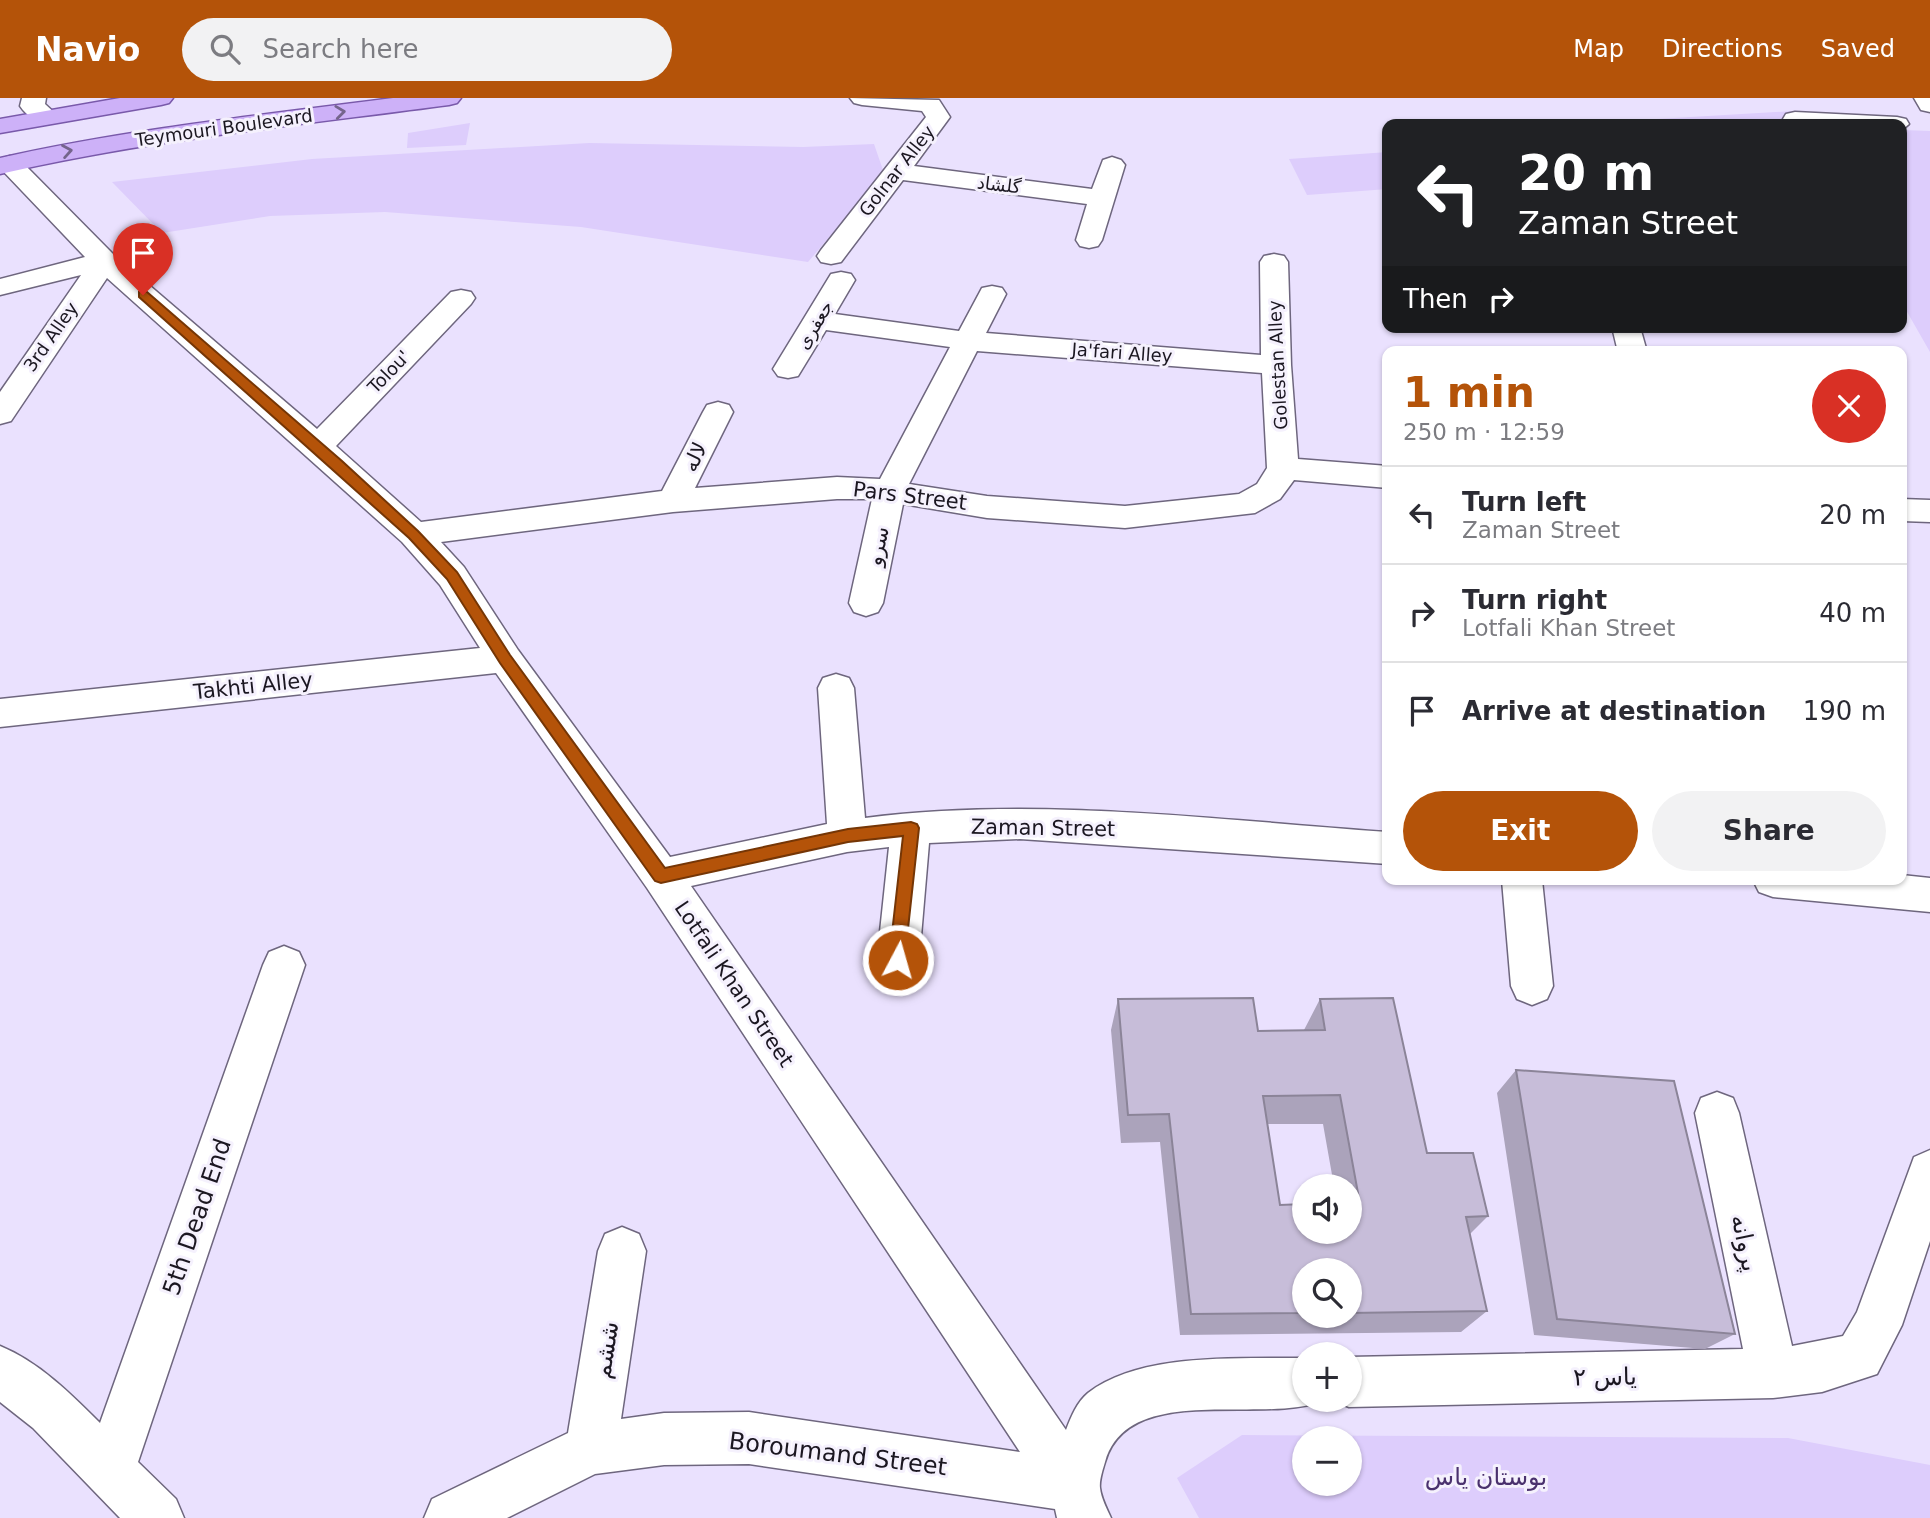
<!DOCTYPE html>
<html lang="en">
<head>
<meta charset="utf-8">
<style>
	body { margin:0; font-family:"DejaVu Sans","Noto Naskh Arabic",sans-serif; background:#f2f2f3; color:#2b2b33; height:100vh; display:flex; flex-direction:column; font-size:26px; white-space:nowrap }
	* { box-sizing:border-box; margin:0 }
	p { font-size:23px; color:#7c7c81 }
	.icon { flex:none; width:38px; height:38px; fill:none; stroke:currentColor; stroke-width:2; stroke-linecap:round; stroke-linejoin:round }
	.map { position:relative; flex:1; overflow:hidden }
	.details { position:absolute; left:1382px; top:248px; width:525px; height:539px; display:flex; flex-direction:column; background:#fff; border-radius:14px; box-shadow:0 2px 5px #0004 }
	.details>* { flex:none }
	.guide { position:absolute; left:1382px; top:21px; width:525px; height:214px; border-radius:14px; box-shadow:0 2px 5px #0004; background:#202124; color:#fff; overflow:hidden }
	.tools { position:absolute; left:1292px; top:1076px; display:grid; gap:14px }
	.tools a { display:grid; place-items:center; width:70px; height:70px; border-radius:50%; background:#fff; box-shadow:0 2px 5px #0004; font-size:35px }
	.pin { position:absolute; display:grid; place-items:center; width:60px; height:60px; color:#fff; margin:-72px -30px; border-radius:50% 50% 50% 0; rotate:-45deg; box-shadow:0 0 7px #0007 }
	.pin .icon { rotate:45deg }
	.me { position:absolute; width:77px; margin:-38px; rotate:6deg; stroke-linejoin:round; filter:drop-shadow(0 0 5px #0008) }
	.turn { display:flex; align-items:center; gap:24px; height:147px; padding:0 21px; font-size:32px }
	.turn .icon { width:91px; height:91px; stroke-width:2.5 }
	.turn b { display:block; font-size:49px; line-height:60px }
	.then { display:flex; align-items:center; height:66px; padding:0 21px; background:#0003; gap:14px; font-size:26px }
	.round { display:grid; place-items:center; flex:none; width:74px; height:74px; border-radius:37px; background:#f2f2f3 }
	.head { display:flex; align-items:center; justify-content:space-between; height:119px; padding:0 21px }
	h1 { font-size:42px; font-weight:700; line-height:52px; color:#b45309 }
	.cta { display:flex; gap:14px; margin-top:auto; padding:14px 21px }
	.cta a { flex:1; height:80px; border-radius:42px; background:#b45309; color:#fff; font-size:28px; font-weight:700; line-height:80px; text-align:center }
	.cta a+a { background:#f2f2f3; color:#2b2b33 }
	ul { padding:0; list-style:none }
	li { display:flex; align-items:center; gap:21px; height:98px; padding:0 21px; border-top:2px solid #e1e1e2 }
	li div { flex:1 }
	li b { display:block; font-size:26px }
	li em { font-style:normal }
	header { display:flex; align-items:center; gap:42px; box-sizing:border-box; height:98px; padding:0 35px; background:#b45309; color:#fff }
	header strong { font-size:33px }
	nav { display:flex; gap:38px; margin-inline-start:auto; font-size:24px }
	.search { width:490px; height:63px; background:#f2f2f3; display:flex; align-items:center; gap:18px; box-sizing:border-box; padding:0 24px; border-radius:38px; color:#7c7c81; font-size:26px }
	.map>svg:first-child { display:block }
</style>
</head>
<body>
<header>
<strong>Navio</strong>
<div class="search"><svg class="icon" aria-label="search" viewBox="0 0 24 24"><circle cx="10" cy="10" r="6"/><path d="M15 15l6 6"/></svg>Search here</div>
<nav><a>Map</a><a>Directions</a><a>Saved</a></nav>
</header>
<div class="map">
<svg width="1930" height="1420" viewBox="0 0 1930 1420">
	<rect width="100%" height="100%" fill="#eae1fe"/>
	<path fill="#ddcdfc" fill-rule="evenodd" d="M 1794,13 L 1799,26 L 1606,24 Z
		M 470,25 L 466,47 L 407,50 L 408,35 Z
		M 1902,32 L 1930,33 L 1930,254 L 1902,205 Z
		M 589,45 L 803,49 L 874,46 L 884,75 L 808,164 L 581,129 L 385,114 L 270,118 L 162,135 L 112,84 L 312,61 Z
		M 1388,54 L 1388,91 L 1307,97 L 1289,61 Z
		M 1242,1337 L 1788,1340 L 1930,1367 L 1930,1420 L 1199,1420 L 1177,1380 ZM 1349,1340 L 1349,1386 L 1304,1386 L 1304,1340 Z"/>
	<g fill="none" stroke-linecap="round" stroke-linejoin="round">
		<defs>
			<path id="minor" d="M 22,0 L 46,0 L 45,6 L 58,18 L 55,23 C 40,27 28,20 20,8 Z
				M 850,0 L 939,2 L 950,19 L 914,68 L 1092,91 L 1103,62 L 1112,59 L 1121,62 L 1125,67 L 1102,142 L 1098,148 L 1089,150 L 1080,148 L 1076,142 L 1087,106 L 903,82 L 841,164 L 831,166 L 821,164 L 817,158 L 821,152 L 926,19 L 922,13 L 862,7 L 854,5 Z
				M 1914,0 L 1930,0 L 1930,14 L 1921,12 Z
				M 1795,14 L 1897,19 L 1906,21 L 1909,26 L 1902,32 L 1902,26 L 1786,26 L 1783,21 L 1786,16 Z
				M 10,58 L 19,61 L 114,157 L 317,331 L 451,194 L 461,192 L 471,194 L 475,200 L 471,206 L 336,348 L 421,424 L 662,393 L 703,314 L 707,307 L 718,304 L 729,307 L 733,314 L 695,390 L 837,379 L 880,381 L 950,249 L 826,232 L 798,278 L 788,280 L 778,278 L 773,271 L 831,176 L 841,174 L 851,176 L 855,182 L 835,216 L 959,233 L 982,190 L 992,188 L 1002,190 L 1006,196 L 986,235 L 1261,257 L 1260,164 L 1264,158 L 1274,156 L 1284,158 L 1288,164 L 1291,267 L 1298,361 L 1388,368 L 1388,390 L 1294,382 L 1280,401 L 1255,415 L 1125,430 L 987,420 L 903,406 L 883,505 L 878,514 L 866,518 L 854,514 L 849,505 L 872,401 L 837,401 L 673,414 L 441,444 L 464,469 L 518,552 L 670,759 L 827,726 L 818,590 L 823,580 L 836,576 L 849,580 L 854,590 L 865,720 C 1038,698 1215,722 1388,734 L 1388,766 L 1020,741 L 929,745 L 919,862 L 913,875 L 898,880 L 883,875 L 877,862 L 889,749 L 847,754 L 691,788 L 1066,1332 C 1071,1319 1077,1304 1088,1295 C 1141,1254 1240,1261 1304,1260 L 1304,1302 L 1322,1303 C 1262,1327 1128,1283 1105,1364 C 1103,1371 1099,1382 1100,1390 C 1101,1400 1107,1411 1111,1420 L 1057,1420 L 1055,1411 L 749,1366 L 664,1367 L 595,1376 L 507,1420 L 424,1420 L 432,1401 L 568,1335 L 598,1153 L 605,1136 L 622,1129 L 639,1136 L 646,1153 L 621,1321 L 664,1315 L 749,1314 L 1020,1354 L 647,790 L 496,575 L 0,629 L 0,601 L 480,550 L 440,487 L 402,444 L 107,180 L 11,323 L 0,326 L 0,294 L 81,177 L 0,197 L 0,181 L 85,159 L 1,71 L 1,61 ZM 977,253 L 1262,275 L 1267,370 L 1257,386 L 1239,396 L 1125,408 L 987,398 L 909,386 Z
				M 1612,229 L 1640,229 L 1647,254 L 1618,254 Z
				M 1902,401 L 1930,402 L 1930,424 L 1902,423 Z
				M 1902,777 L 1930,780 L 1930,814 L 1773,799 L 1759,794 L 1753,782 L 1902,782 Z
				M 1502,782 L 1542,782 L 1553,888 L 1547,901 L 1532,907 L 1517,901 L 1511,888 Z
				M 284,848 L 299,854 L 305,867 L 138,1364 L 176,1401 L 184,1420 L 120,1420 L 33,1330 L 0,1304 L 0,1248 C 39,1264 71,1296 100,1325 L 263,867 L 269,854 Z
				M 1717,994 L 1733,1000 L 1739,1015 L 1792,1248 L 1843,1238 L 1857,1214 L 1914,1059 L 1930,1052 L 1930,1143 L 1902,1227 L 1877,1276 L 1822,1294 L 1773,1300 L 1349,1309 L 1332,1302 L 1349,1302 L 1349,1259 L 1743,1251 L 1695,1015 L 1701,1000 Z"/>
			<path id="major" d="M 120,0 L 173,0 L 169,5 L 161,7 L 0,35 L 0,21 Z
				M 393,0 L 461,0 L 457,5 L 449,7 C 299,27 148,42 0,76 L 0,60 C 129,31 261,17 393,0 Z"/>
		</defs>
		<use href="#minor" stroke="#6e667e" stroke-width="3"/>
		<use href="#major" stroke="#7959aa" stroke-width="3"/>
		<path stroke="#a8a0b7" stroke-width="3.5" stroke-dasharray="2.5 2.5" stroke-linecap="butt" d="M 1735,26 L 1765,24"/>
		<use href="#minor" fill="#fff" fill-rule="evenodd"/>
		<use href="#major" fill="#cdb1f8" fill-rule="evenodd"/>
	</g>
	<path fill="#aba3bb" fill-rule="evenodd" d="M 1118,901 L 1258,933 L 1304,932 L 1320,901 L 1427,1055 L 1488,1118 L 1470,1136 L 1487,1213 L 1461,1234 L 1180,1237 L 1160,1044 L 1121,1045 L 1111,932 ZM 1267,1026 L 1323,1026 L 1334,1088 L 1349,1088 L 1349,1134 L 1280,1107 ZM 1304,1172 L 1349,1172 L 1349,1218 L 1304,1218 Z
		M 1516,972 L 1735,1236 L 1705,1251 L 1534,1237 L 1497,995 Z"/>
	<path fill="#c7bdd9" stroke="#8b8498" stroke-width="2" fill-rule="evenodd" d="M 1253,900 L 1258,933 L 1325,932 L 1320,901 L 1393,900 L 1427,1055 L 1473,1055 L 1488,1118 L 1466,1119 L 1487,1213 L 1349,1215 L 1349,1172 L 1304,1172 L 1304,1215 L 1191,1216 L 1169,1016 L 1128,1017 L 1118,901 ZM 1340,997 L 1360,1106 L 1349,1106 L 1349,1134 L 1304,1134 L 1304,1106 L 1280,1107 L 1263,998 Z
		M 1516,972 L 1674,983 L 1735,1236 L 1557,1221 Z"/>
	<defs><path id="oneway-chevron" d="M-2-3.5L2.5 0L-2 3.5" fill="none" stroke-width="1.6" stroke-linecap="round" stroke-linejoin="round" transform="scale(1.75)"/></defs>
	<g stroke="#74648c">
		<use href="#oneway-chevron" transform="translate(340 14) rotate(-7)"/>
		<use href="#oneway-chevron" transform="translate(67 53) rotate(-10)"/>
	</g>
	<path fill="#b45309" stroke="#753606" stroke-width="2" d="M 139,194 L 147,194 L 342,363 L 418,433 L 457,474 L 510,557 L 665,770 L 848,731 L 911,724 L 917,726 L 919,730 L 904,867 L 898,870 L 891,867 L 889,862 L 903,738 L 848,744 L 661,785 L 655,783 L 500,565 L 447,481 L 409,440 L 139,199 Z"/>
	<g text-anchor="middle" stroke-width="6" stroke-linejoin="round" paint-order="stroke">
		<g font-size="18" fill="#1b1721" stroke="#f5f1fd">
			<text transform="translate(224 30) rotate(-8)" y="6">Teymouri Boulevard</text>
			<text transform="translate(897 73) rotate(-52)" y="6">Golnar Alley</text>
			<text transform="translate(999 87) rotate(7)" y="6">گلشاد</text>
			<text transform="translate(815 227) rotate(-59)" y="6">جعفری</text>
			<text transform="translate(51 239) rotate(-55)" y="6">3rd Alley</text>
			<text transform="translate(1122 255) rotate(4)" y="6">Ja'fari Alley</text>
			<text transform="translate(1278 267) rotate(-93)" y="6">Golestan Alley</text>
			<text transform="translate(389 274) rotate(-46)" y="6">Tolou'</text>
		</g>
		<g font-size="21" fill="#1b1721" stroke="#f5f1fd">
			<text transform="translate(695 359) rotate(-64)" y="7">لاله</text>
			<text transform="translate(910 398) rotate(7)" y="7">Pars Street</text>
			<text transform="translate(878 448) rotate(-78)" y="7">سرو</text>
			<text transform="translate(253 588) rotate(-6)" y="7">Takhti Alley</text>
			<text transform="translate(1043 730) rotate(1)" y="7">Zaman Street</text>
			<text transform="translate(734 886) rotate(56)" y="7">Lotfali Khan Street</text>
		</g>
		<g font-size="24" fill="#1b1721" stroke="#f5f1fd">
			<text transform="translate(197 1119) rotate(-71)" y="8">5th Dead End</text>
			<text transform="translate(1745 1145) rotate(78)" y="8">پروانه</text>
			<text transform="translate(606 1252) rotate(-81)" y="8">ششم</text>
			<text transform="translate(1605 1279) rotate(-1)" y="8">یاس ۲</text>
			<text transform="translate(838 1356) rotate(7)" y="8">Boroumand Street</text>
		</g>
		<g font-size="24" fill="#4a316e" stroke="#f5f1fd">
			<text x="1486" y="1387">بوستان یاس</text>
		</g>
	</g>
</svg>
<div class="tools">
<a><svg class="icon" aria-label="sound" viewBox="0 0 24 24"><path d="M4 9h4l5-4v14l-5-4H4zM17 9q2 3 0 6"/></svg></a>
<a><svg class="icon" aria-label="search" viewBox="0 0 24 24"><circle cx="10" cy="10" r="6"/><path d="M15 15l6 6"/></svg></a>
<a>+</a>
<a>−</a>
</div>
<div class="pin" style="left:143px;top:197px;background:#d93025"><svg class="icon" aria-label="arrive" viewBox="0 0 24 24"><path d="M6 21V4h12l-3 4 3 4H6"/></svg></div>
<svg class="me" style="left:898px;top:862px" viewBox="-20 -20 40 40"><circle r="17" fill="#b45309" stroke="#fff" stroke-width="3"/><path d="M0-11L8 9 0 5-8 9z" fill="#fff"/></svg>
<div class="guide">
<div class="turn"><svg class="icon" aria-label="left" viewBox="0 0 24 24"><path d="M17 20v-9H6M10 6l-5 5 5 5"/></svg><div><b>20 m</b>Zaman Street</div></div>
<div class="then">Then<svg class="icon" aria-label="right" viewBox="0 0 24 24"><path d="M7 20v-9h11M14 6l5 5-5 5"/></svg></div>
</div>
<section class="details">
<div class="head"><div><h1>1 min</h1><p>250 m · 12:59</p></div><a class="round" style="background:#d93025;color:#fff"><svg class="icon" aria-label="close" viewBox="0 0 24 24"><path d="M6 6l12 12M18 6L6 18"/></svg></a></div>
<ul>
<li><svg class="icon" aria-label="left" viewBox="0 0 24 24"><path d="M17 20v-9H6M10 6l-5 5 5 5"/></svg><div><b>Turn left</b><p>Zaman Street</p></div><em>20 m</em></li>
<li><svg class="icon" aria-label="right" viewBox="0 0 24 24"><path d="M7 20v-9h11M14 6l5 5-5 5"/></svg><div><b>Turn right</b><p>Lotfali Khan Street</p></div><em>40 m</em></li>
<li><svg class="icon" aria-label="arrive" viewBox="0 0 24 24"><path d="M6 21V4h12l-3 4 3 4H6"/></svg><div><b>Arrive at destination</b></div><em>190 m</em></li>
</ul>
<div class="cta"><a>Exit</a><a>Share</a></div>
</section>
</div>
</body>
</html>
